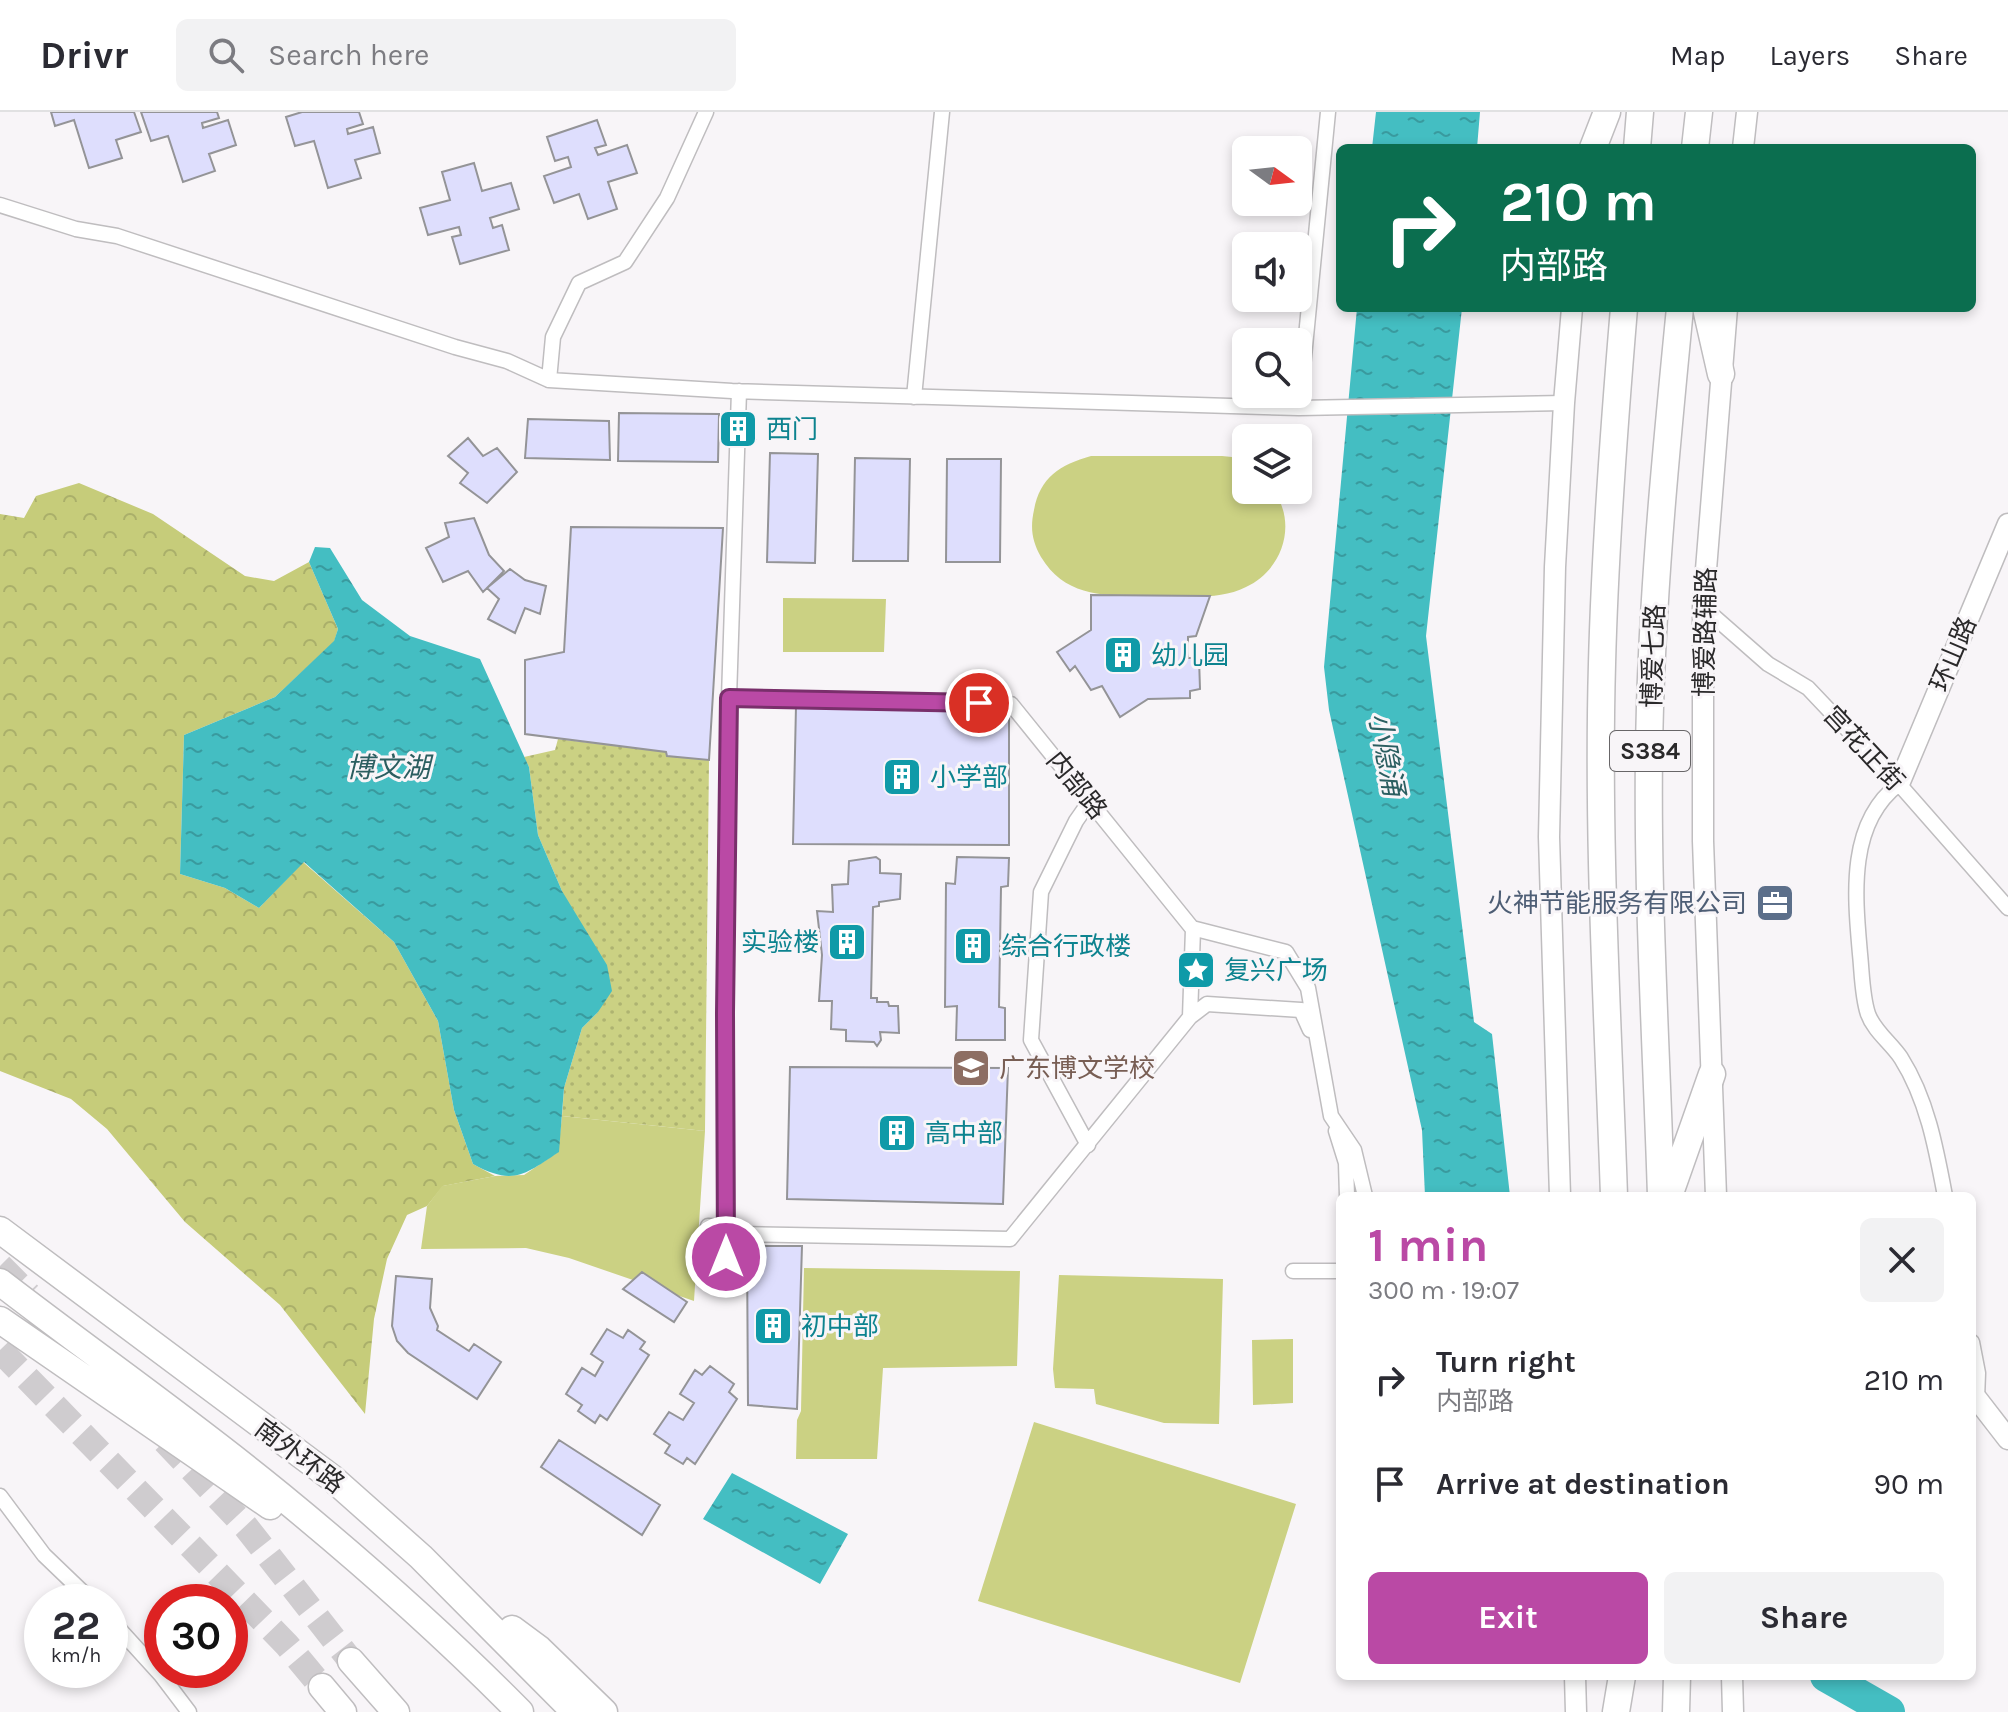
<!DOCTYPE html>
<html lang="en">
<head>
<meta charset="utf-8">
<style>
	body { margin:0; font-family:Karla,"Noto Sans SC",sans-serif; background:#f2f2f3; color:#2b2b33; height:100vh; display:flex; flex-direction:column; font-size:30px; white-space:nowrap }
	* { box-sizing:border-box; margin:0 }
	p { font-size:26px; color:#7c7c81 }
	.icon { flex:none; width:44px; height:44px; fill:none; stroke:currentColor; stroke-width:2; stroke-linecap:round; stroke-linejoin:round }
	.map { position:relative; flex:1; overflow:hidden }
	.details { position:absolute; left:1336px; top:1080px; width:640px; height:488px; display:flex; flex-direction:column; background:#fff; border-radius:12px; box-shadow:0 4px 12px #0003 }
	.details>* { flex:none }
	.banner { position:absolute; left:1336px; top:32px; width:640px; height:168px; border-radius:12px; box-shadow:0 4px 12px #0003; background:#0b6e4f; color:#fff; overflow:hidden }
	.needle { width:52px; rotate:105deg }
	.buttons { position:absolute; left:1232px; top:24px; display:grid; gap:16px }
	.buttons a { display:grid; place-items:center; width:80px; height:80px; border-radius:12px; background:#fff; box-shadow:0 4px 12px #0003; font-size:40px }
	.speed { position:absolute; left:24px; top:1472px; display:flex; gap:16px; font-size:40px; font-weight:700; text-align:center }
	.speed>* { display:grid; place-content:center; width:104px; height:104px; border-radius:50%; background:#fff; box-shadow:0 4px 12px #0003; line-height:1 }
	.speed small { font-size:20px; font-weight:400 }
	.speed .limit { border:12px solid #d22; background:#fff; color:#111 }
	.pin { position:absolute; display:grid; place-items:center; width:68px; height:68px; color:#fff; margin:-34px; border:4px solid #fff; border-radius:50%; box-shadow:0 2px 8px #0007 }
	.me { position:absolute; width:88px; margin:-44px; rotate:0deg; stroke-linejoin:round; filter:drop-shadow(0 0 6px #0008) }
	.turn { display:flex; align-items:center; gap:28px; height:168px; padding:0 32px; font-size:36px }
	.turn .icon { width:104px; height:104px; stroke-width:2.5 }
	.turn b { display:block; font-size:56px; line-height:68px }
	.round { display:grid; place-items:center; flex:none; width:84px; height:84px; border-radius:12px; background:#f2f2f3 }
	.summary { display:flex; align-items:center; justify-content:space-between; height:136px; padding:0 32px }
	h1 { font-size:48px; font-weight:700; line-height:60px; color:#ba49a5 }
	.action { display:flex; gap:16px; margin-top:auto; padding:16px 32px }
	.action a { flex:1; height:92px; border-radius:12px; background:#ba49a5; color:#fff; font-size:32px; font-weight:700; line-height:92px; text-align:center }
	.action a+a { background:#f2f2f3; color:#2b2b33 }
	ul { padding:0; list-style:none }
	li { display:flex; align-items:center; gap:24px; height:104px; padding:0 32px }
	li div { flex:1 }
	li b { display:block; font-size:30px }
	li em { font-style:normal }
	header { display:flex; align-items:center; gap:48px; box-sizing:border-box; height:112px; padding:0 40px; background:#fff; border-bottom:2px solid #e1e1e2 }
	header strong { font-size:38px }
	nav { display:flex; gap:44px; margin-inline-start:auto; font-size:28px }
	.search { width:560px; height:72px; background:#f2f2f3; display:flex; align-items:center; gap:20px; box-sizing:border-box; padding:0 28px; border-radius:12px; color:#7c7c81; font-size:30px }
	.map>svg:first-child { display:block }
</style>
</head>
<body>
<header>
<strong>Drivr</strong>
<div class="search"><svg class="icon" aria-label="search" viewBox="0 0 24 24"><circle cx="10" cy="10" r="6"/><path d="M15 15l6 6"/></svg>Search here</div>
<nav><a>Map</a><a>Layers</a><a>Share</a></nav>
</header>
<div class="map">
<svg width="2008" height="1600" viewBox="0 0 2008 1600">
	<defs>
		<pattern id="grass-dots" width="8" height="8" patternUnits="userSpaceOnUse" patternTransform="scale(2)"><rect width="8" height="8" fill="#cbd183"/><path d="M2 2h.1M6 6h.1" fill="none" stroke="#aeb371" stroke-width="1.8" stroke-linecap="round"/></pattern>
		<pattern id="forest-crowns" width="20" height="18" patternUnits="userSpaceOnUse" patternTransform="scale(2)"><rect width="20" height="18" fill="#c6cc7a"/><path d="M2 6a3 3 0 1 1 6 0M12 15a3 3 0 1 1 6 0" fill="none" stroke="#aaaf6a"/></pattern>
		<pattern id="water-ripples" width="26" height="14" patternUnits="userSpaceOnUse" patternTransform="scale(2)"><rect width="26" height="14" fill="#44bec2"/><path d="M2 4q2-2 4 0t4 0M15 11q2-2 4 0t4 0" fill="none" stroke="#399a9e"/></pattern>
	</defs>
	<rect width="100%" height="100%" fill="#f8f5f8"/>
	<path fill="url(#grass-dots)" d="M 558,627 L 666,640 L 668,644 L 709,648 L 705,1019 L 562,1004 L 564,976 L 582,916 L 598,900 L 562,779 L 538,723 L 529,655 L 524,645 L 555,638 Z"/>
	<path fill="url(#forest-crowns)" d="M 79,371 L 153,402 L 245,464 L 274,469 L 309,450 L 338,517 L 334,530 L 275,585 L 184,623 L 180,762 L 225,776 L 259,796 L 303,750 L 394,830 L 438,909 L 454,998 L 473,1052 L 495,1064 L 443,1074 L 427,1094 L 407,1103 L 387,1147 L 374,1207 L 365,1302 L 280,1193 L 185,1110 L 107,1017 L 71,987 L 0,959 L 0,402 L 24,406 L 36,384 Z"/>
	<path fill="#cbd183" d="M 1091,344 L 1222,344 L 1232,345 L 1246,353 L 1246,378 L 1273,378 C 1298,411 1283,458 1246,475 C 1220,488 1190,484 1162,484 C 1115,483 1068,490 1041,445 C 1032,429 1030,416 1034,398 C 1040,365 1060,353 1091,344 Z
		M 783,486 L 886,487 L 884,540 L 783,540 Z
		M 562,1004 L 705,1019 L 694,1189 L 569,1146 L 526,1136 L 421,1137 L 427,1094 L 442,1074 L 495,1064 L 524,1063 L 558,1040 Z
		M 804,1156 L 1020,1159 L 1017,1254 L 883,1256 L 877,1347 L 796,1347 L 797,1308 L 801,1299 Z
		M 1059,1163 L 1223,1167 L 1219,1312 L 1164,1311 L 1096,1292 L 1094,1277 L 1055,1276 L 1053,1257 Z
		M 1293,1227 L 1293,1291 L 1253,1293 L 1252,1228 Z
		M 1034,1310 L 1296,1392 L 1240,1571 L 978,1489 Z"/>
	<path fill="url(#water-ripples)" d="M 1376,0 L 1480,0 L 1477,36 L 1372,36 Z
		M 1357,196 L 1462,196 L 1426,524 L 1474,910 L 1492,922 L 1510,1084 L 1425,1084 L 1422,1018 L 1329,598 L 1324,555 Z
		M 315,435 L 330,436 L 362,488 L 410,524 L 480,547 L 529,655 L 538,723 L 562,779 L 607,853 L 612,879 L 598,900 L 582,916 L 564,976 L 559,1040 C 524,1063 513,1074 473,1052 L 454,998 L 438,909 L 394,830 L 304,750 L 259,796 L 225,776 L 180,762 L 184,623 L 275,585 L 334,529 L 338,517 L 309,450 Z
		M 732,1361 L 848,1422 L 820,1472 L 703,1407 Z"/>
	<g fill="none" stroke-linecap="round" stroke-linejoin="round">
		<path stroke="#44bec2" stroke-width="32" d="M 1826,1564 L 1889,1600"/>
	</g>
	<path fill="#dedefd" stroke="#949497" stroke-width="2" d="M 51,0 L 134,0 L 141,20 L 116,28 L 122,46 L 89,56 L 74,8 L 55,14 Z
		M 141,0 L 217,0 L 219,6 L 202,11 L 203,16 L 228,8 L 236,33 L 209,42 L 215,59 L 183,70 L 168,24 L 151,29 Z
		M 302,0 L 359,0 L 363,12 L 347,17 L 348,22 L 373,15 L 380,41 L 355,48 L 361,66 L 328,76 L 314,29 L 295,34 L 286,5 Z
		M 597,8 L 606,33 L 595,36 L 598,43 L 627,33 L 637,61 L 608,70 L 617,97 L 588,107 L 579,82 L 554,91 L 544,64 L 571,55 L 568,45 L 555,49 L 547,25 Z
		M 474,51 L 482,79 L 511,71 L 519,97 L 490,106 L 493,116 L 502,113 L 509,138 L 460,152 L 452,125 L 461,123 L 459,115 L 428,123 L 420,96 L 450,88 L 442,60 Z
		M 619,301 L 719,302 L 718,350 L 618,349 Z
		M 528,307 L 609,309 L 610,348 L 525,346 Z
		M 721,308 L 756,309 L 756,327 L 720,326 Z
		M 468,326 L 483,344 L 497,336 L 517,360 L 487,391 L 460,371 L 468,361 L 448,344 Z
		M 770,341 L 818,342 L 815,451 L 767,450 Z
		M 855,346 L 910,347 L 908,449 L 853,449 Z
		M 947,347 L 1001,347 L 1000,450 L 946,450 Z
		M 474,406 L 489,443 L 504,459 L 483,480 L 468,459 L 443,470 L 426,436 L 449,425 L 445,411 Z
		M 571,415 L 723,416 L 709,648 L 667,644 L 666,640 L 525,622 L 525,548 L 564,540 Z
		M 510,457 L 525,468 L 546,474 L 540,502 L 525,496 L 515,521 L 488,507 L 499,487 L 487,476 Z
		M 1091,483 L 1210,484 L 1196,524 L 1188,525 L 1188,546 L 1199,546 L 1200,577 L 1190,579 L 1190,586 L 1148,587 L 1120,605 L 1102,574 L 1091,578 L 1075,554 L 1070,559 L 1057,540 L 1091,518 Z
		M 796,594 L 1009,599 L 1009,733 L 793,732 Z
		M 876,745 L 880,748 L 880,761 L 901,762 L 900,787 L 879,790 L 879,794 L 873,795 L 871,886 L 877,886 L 877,890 L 888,890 L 889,894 L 898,894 L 899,921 L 880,920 L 881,928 L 877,934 L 874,930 L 846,929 L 846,918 L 831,917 L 832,889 L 819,889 L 822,843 L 817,799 L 833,800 L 832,773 L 848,772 L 849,749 Z
		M 957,745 L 1009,746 L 1008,774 L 1001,775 L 999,895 L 1005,896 L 1005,928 L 956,928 L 957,894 L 945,895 L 946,771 L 955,772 Z
		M 790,955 L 1008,956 L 1003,1092 L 787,1087 Z
		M 747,1134 L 802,1134 L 797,1297 L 748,1293 Z
		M 642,1160 L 687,1190 L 674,1210 L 623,1177 Z
		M 396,1164 L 432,1167 L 430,1196 L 438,1214 L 437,1218 L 469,1239 L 474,1232 L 501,1250 L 477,1287 L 408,1241 L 397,1229 L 392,1214 Z
		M 607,1217 L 623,1226 L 628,1218 L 645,1230 L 640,1237 L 649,1243 L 607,1308 L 600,1303 L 595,1311 L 578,1299 L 582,1293 L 566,1282 L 582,1256 L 595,1264 L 603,1250 L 591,1242 Z
		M 710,1254 L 734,1272 L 729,1280 L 737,1287 L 695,1352 L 687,1346 L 683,1352 L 665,1341 L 670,1333 L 654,1322 L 669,1300 L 683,1308 L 694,1291 L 680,1282 L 695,1258 L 702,1263 Z
		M 559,1328 L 660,1393 L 642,1423 L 541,1355 Z"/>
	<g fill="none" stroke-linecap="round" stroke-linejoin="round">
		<path stroke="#cfcccf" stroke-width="26" stroke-dasharray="26 13" stroke-linecap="butt" d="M 0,1154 L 29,1183
			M 0,1238 L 287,1533 L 322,1575
			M 165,1329 L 246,1415 L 351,1549"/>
		<defs>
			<path id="street" d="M 0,93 L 76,117 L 117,124 L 455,235 L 507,249 L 549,268 L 732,279 L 1299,296 L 1564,291
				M 549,268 L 553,225 L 579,171 L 625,150 L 667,86 L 706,0
				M 914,285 L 942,0
				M 1299,296 L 1328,0
				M 1703,495 L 1768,552 L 1808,576 L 1899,672 L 2008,796
				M 729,586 L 739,279
				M 1899,672 C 1847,711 1855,785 1860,842 C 1862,861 1862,884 1868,902 C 1874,919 1891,931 1901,946 C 1927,987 1936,1036 1945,1084
				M 1190,905 L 1193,817
				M 1336,1019 L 1346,1051 L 1347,1084
				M 1088,1033 L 1031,928 L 1041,780 L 1076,709 L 1090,689
				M 708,1114 L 725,1115 L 738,1122 L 1010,1127 L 1190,905 L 1207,892 L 1301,898 L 1310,918
				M 726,1145 L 725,901 L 729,586 L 1011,592 L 1192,816 L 1286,840 L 1308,876 L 1331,1004 L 1354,1038 L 1365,1084
				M 1293,1159 L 1340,1159
				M 1972,1230 L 1978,1261 L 1977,1287
				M 0,1384 L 44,1443 L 93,1490
				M 110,1507 L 161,1563 L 189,1600"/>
			<path id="secondary" d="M 1743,36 L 1747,0
				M 1899,672 L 2008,412
				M 1560,1084 L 1549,725 L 1555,455 L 1564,291 L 1572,196
				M 1716,1084 L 1703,729 L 1703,495 L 1727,196
				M 1972,1287 L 1977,1287 L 2008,1327
				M 1575,1564 L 1576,1600
				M 1732,1564 L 1733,1600"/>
			<path id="highway" d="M 1593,36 L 1607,0
				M 1637,36 L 1640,0
				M 1695,36 L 1699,0
				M 1706,196 L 1721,262
				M 1614,1084 C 1608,907 1597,729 1602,552 C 1605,433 1614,315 1624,196
				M 1661,1084 C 1656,921 1645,757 1650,594 C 1654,461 1667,329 1680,196
				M 1669,1084 L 1712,962
				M 0,1118 L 332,1366 L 421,1445 L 575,1600
				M 0,1170 C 93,1242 190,1309 281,1384 C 364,1452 445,1524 520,1600
				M 0,1208 L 270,1394
				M 512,1517 L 539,1537 L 604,1600
				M 351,1549 L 396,1600
				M 322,1575 L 343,1600
				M 1616,1600 L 1622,1564
				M 1676,1600 L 1677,1564"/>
		</defs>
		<use href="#street" stroke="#bfbdbf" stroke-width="17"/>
		<use href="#secondary" stroke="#bfbdbf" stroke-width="23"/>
		<use href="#highway" stroke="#bfbdbf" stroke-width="29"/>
		<use href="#street" stroke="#fff" stroke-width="14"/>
		<use href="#secondary" stroke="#fff" stroke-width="20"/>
		<use href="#highway" stroke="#fff" stroke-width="26"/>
	</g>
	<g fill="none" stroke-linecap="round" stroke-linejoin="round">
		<defs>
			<path id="route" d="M 726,1145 L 725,901 L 729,586 L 979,591"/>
		</defs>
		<use href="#route" stroke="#792f6b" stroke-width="20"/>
		<use href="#route" stroke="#ba49a5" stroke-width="14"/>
	</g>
	<defs>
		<symbol id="building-square" viewBox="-11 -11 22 22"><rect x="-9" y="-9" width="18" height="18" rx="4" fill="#0f9aa8" stroke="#f8f5f8"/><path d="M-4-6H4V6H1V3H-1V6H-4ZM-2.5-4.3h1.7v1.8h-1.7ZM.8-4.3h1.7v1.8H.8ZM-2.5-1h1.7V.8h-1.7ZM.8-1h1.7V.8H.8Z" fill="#fff"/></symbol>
		<symbol id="office-square" viewBox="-11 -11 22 22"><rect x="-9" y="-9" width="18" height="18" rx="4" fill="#5c6f8a" stroke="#f8f5f8"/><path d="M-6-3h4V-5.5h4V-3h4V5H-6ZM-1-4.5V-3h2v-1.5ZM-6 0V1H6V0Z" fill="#fff"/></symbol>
		<symbol id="sight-square" viewBox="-11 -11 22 22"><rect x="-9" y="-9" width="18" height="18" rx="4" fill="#0f9aa8" stroke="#f8f5f8"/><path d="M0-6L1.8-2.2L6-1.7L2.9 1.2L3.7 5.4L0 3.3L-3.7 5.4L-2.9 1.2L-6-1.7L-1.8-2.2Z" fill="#fff"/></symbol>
		<symbol id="school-square" viewBox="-11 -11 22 22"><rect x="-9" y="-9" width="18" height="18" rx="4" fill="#8d6e63" stroke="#f8f5f8"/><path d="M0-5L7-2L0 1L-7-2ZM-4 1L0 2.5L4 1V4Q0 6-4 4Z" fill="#fff"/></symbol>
	</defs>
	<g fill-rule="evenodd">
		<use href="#building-square" x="716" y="295" width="44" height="44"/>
		<use href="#building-square" x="1101" y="521" width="44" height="44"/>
		<use href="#building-square" x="880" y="643" width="44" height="44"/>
		<use href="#office-square" x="1753" y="769" width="44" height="44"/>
		<use href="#building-square" x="825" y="808" width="44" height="44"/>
		<use href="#building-square" x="951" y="812" width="44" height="44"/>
		<use href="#sight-square" x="1174" y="836" width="44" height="44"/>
		<use href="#school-square" x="949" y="934" width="44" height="44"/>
		<use href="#building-square" x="875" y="999" width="44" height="44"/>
		<use href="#building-square" x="751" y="1192" width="44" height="44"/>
	</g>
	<g text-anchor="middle" stroke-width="6" stroke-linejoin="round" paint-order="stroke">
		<rect fill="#f8f5f8" stroke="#686668" stroke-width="2" x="1610" y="619" width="80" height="40" rx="6"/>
		<g font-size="24" font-weight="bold" fill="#2a292a">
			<text x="1650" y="647">S384</text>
		</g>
		<g font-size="26" fill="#0d838f" stroke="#f8f5f8" text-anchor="start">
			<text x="766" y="326">西门</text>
			<text x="1151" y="552">幼儿园</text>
			<text x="930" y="674">小学部</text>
			<text x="819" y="839" text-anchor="end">实验楼</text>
			<text x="1001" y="843">综合行政楼</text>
			<text x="1224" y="867">复兴广场</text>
			<text x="925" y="1030">高中部</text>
			<text x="801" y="1223">初中部</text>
		</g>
		<g font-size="26" fill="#2a292a" stroke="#f8f5f8">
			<text transform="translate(1705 520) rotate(-89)" y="9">博爱路辅路</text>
			<text transform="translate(1953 542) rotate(-67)" y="9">环山路</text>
			<text transform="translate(1653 544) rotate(-88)" y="9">博爱七路</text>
			<text transform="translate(1864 636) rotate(47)" y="9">宫花正街</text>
			<text transform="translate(1077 673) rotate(51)" y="9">内部路</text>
			<text transform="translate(300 1344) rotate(37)" y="9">南外环路</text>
		</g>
		<g font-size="26" fill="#4e5e75" stroke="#f8f5f8" text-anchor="end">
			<text x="1747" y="800">火神节能服务有限公司</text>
		</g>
		<g font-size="26" fill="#785e54" stroke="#f8f5f8" text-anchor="start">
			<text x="999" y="965">广东博文学校</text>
		</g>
		<g font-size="28" font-style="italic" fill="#2b5e60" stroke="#f8f5f8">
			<text transform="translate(1387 642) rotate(79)" y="10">小隐涌</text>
			<text x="388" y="665">博文湖</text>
		</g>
	</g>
</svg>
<div class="buttons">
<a><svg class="needle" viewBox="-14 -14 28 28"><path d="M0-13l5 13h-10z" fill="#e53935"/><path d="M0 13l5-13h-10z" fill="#7c7c81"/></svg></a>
<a><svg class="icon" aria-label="sound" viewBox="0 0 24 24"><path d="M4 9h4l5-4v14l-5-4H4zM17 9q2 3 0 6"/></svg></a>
<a><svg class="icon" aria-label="search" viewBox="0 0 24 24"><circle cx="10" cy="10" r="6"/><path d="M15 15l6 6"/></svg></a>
<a><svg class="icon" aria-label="layers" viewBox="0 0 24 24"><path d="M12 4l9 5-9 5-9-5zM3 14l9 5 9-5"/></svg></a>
</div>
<div class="speed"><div>22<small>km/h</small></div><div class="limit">30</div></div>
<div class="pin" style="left:979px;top:591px;background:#d93025"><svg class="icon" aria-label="arrive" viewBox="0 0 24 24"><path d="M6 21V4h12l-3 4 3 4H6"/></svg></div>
<svg class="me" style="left:726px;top:1145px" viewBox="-20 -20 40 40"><circle r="17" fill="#ba49a5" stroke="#fff" stroke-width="3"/><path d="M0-11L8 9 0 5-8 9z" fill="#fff"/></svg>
<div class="banner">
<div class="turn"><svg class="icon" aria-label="right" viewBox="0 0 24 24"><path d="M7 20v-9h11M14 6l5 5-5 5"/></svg><div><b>210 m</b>内部路</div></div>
</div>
<section class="details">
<div class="summary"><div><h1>1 min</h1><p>300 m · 19:07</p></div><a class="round"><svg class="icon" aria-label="close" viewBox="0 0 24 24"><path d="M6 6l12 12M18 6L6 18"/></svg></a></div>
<ul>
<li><svg class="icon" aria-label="right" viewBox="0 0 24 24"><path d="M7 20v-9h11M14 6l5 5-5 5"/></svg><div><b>Turn right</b><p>内部路</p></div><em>210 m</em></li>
<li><svg class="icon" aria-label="arrive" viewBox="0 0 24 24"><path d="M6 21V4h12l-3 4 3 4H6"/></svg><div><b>Arrive at destination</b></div><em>90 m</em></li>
</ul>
<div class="action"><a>Exit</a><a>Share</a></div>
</section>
</div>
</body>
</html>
